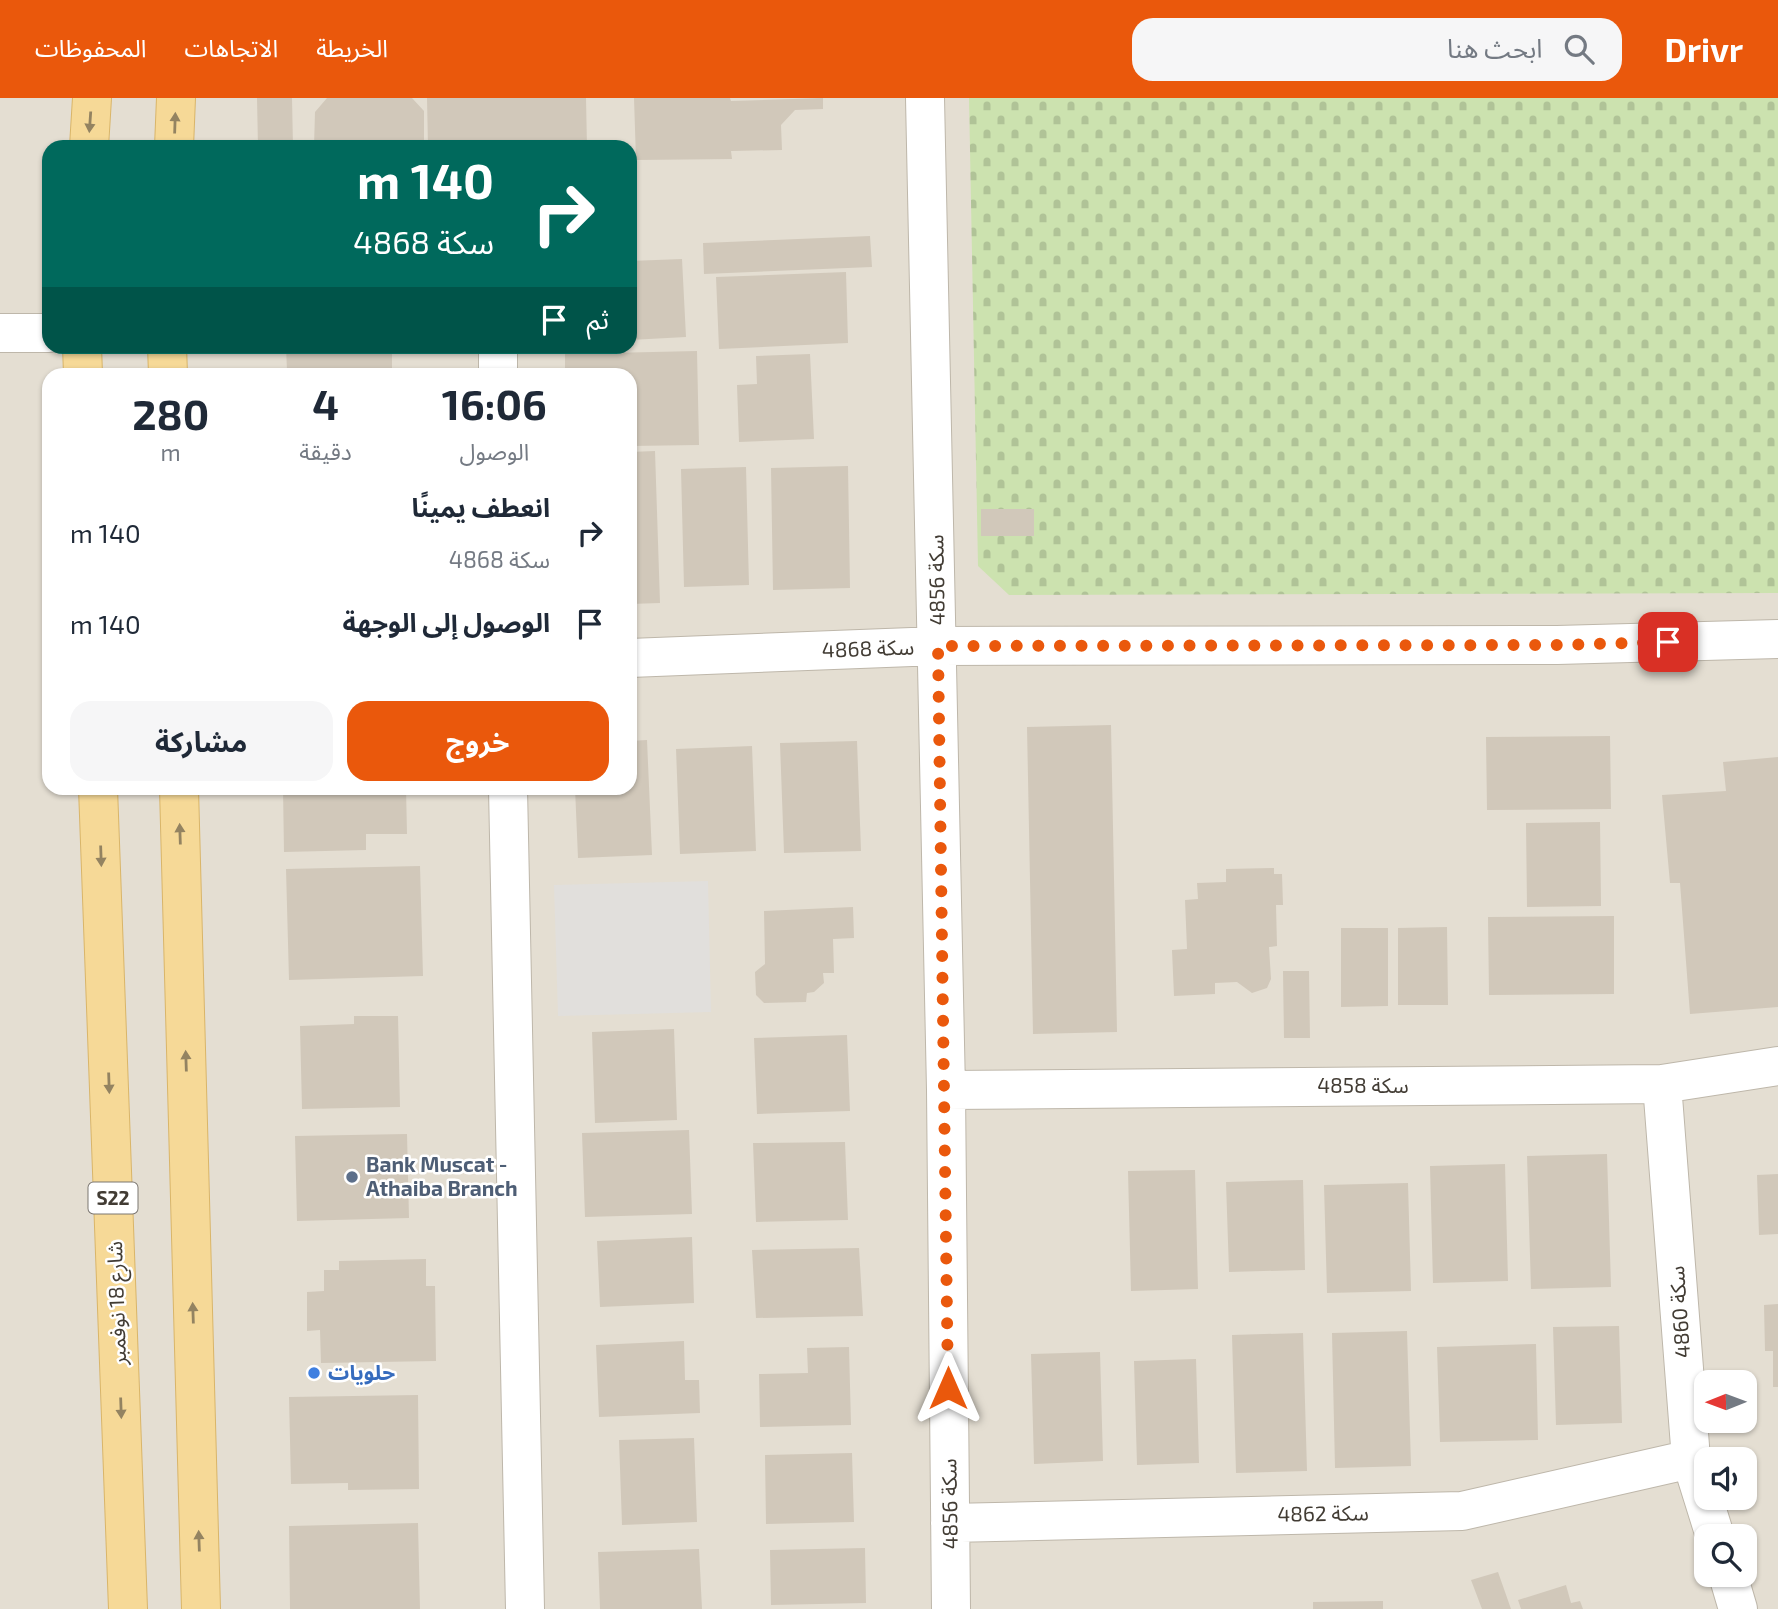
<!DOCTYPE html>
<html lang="ar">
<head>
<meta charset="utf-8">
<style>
	body { margin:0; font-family:"Exo 2","Noto Sans Arabic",sans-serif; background:#f6f6f7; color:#1f2937; direction:rtl; height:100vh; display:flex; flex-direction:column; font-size:26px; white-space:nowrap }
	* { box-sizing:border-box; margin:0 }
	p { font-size:23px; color:#747a83 }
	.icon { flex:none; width:38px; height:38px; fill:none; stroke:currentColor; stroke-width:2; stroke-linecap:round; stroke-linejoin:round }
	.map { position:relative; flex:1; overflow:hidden; direction:ltr }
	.side { position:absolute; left:42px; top:270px; width:595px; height:427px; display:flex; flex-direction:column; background:#fff; border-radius:21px; box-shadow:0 2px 5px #0004; direction:rtl }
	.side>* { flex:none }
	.top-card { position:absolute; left:42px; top:42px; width:595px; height:214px; border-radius:21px; box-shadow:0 2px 5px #0004; direction:rtl; background:#00695c; color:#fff; overflow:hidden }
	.needle { width:46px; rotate:269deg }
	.fabs { position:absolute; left:1694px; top:1272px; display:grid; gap:14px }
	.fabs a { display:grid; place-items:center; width:63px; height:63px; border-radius:14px; background:#fff; box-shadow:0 2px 5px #0004; font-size:35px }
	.pin { position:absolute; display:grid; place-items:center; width:60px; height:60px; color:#fff; margin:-30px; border-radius:14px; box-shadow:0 4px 10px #0006 }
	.me { position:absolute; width:77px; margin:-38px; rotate:0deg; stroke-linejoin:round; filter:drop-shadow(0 0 5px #0008) }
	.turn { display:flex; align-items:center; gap:24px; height:147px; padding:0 28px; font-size:32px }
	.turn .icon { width:91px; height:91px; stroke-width:2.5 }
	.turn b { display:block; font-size:49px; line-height:60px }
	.then { display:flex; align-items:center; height:66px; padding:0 28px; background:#0003; gap:14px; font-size:26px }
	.eta { display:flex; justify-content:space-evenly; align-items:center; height:119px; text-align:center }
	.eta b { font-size:42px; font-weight:700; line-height:49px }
	.action { display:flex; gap:14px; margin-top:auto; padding:14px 28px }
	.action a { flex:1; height:80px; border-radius:21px; background:#ea580c; color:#fff; font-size:28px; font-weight:700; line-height:80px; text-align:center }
	.action a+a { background:#f6f6f7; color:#1f2937 }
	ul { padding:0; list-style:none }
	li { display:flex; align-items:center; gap:21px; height:91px; padding:0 28px }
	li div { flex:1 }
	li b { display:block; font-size:26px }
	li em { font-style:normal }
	header { display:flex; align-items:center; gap:42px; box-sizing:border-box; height:98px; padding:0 35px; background:#ea580c; color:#fff }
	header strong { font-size:33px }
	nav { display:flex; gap:38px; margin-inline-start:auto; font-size:24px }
	.search { width:490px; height:63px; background:#f6f6f7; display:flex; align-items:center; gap:18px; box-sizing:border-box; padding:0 24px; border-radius:21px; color:#747a83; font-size:26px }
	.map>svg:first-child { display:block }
</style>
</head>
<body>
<header>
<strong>Drivr</strong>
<div class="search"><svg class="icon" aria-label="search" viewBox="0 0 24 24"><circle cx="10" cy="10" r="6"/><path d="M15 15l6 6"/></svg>ابحث هنا</div>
<nav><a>الخريطة</a><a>الاتجاهات</a><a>المحفوظات</a></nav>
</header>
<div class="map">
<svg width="1778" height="1511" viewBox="0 0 1778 1511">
	<defs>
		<pattern id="cemetery-stones" width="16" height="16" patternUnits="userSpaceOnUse" patternTransform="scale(1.75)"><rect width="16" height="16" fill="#cce2af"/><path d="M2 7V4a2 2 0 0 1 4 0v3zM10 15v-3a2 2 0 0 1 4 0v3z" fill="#b0c397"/></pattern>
	</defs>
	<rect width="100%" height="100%" fill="#f0ece4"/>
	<path fill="#e4ded2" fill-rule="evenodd" d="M 0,0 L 1778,0 L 1778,1511 L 0,1511 ZM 49,49 L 630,49 L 630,248 L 49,248 ZM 49,276 L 630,276 L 630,690 L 49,690 ZM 1706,1284 L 1745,1284 L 1745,1323 L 1706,1323 ZM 1706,1362 L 1745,1362 L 1745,1400 L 1706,1400 ZM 1706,1438 L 1745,1438 L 1745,1477 L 1706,1477 Z"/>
	<path fill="url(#cemetery-stones)" d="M 969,0 L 1778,0 L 1778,495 L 1009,497 L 978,468 Z"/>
	<path fill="#e1dfdc" d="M 708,783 L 711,914 L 558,918 L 554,787 Z"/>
	<path fill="#d1c8ba" d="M 257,0 L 292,0 L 293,49 L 258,49 Z
		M 327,0 L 412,0 L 424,13 L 424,49 L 314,49 L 315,14 Z
		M 427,0 L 586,0 L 587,49 L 428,49 Z
		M 634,0 L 730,0 L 731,3 L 823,0 L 823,11 L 795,12 L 781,27 L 782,52 L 731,53 L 732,61 L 636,62 Z
		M 870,138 L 872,169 L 704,176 L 703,145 Z
		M 682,161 L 686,239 L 630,242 L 630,163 Z
		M 846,174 L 848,245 L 719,251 L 716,179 Z
		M 286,248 L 392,248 L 392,271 L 287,273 Z
		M 697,253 L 699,347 L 630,348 L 630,276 L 565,276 L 565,256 Z
		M 810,256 L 814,341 L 739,344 L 737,287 L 757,286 L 756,258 Z
		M 655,353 L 660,505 L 630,506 L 630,354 Z
		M 848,368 L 850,490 L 773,492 L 771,370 Z
		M 746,369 L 749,487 L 684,489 L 681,371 Z
		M 981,411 L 1034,411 L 1034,438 L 981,438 Z
		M 1111,627 L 1117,934 L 1033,936 L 1027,629 Z
		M 1610,638 L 1611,711 L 1487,712 L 1486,639 Z
		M 647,642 L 652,757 L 578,760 L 575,690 L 630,690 L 630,643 Z
		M 857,643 L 861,753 L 784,755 L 780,645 Z
		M 752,648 L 756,753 L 680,756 L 676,651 Z
		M 1778,659 L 1778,909 L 1690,916 L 1680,785 L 1670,785 L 1662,697 L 1726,693 L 1723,664 Z
		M 283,690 L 406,690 L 407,736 L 366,736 L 366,752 L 284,754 Z
		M 1600,724 L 1601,808 L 1527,809 L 1526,725 Z
		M 420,768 L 423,878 L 289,882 L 286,771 Z
		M 1274,770 L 1274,776 L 1282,776 L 1283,807 L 1276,807 L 1277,848 L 1269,849 L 1271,881 L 1267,890 L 1252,895 L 1237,884 L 1215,885 L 1215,896 L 1174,898 L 1172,852 L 1187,851 L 1185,802 L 1198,801 L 1197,785 L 1226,784 L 1226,771 Z
		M 853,809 L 854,840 L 833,841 L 834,875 L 823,875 L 824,885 L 814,894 L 807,895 L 806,904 L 764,905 L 756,897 L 755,874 L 765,866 L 764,813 Z
		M 1614,818 L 1614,896 L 1489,897 L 1488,819 Z
		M 1447,829 L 1448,907 L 1398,907 L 1398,830 Z
		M 1341,830 L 1388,830 L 1388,908 L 1341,909 Z
		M 1283,873 L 1309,873 L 1310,940 L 1284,940 Z
		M 354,918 L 398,918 L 400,1009 L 302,1011 L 300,928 L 354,926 Z
		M 674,931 L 677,1022 L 595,1025 L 592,934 Z
		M 847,937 L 850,1013 L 757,1016 L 754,940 Z
		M 689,1032 L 692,1116 L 585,1119 L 582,1035 Z
		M 407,1036 L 409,1120 L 297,1123 L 295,1038 Z
		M 845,1044 L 848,1122 L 756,1124 L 753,1045 Z
		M 1607,1056 L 1611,1189 L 1531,1191 L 1527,1058 Z
		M 1505,1066 L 1508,1183 L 1433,1185 L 1430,1068 Z
		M 1195,1072 L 1198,1191 L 1131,1193 L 1128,1073 Z
		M 1778,1076 L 1778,1136 L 1759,1137 L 1757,1077 Z
		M 1303,1082 L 1305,1172 L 1229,1174 L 1226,1084 Z
		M 1408,1085 L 1411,1193 L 1327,1195 L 1324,1087 Z
		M 692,1139 L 694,1205 L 600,1209 L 597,1143 Z
		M 859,1150 L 863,1218 L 756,1220 L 752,1152 Z
		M 426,1161 L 426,1188 L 435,1188 L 436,1263 L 321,1265 L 320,1232 L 307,1233 L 307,1194 L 324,1193 L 324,1172 L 339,1172 L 339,1163 Z
		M 1778,1206 L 1778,1289 L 1773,1289 L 1773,1253 L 1765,1253 L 1764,1207 Z
		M 1619,1228 L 1622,1325 L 1556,1327 L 1553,1229 Z
		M 1407,1233 L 1411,1368 L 1335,1370 L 1332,1235 Z
		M 1303,1235 L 1307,1373 L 1236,1375 L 1232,1237 Z
		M 684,1243 L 685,1282 L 699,1282 L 700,1315 L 599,1319 L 596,1247 Z
		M 1536,1246 L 1538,1342 L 1440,1344 L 1437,1249 Z
		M 849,1249 L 851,1327 L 760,1329 L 759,1276 L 808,1275 L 807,1250 Z
		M 1100,1254 L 1103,1363 L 1034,1366 L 1031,1256 Z
		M 1196,1261 L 1199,1365 L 1137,1367 L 1134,1263 Z
		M 418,1297 L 419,1391 L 348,1392 L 348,1385 L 291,1386 L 289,1299 Z
		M 694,1340 L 697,1424 L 622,1427 L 619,1342 Z
		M 852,1355 L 854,1424 L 766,1426 L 765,1357 Z
		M 418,1425 L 420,1511 L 290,1511 L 289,1428 Z
		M 865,1450 L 866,1505 L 771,1507 L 770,1452 Z
		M 699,1451 L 702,1511 L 600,1511 L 598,1454 Z
		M 1498,1474 L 1511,1511 L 1482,1511 L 1471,1482 Z
		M 1566,1487 L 1571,1505 L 1580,1503 L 1583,1511 L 1521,1511 L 1518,1502 Z
		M 1383,1503 L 1383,1511 L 1313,1511 L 1313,1504 Z"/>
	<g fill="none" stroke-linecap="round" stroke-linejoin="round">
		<defs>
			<path id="minor" d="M 925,0 L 946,992 L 951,1511
				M 0,235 L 49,235
				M 498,248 L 498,276
				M 630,560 L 938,548 L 1557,547 L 1778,541
				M 508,690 L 525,1511
				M 1662,986 L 1691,1361 L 1715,1438
				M 946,992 L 1662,986 L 1778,968
				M 950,1425 L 1462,1413 L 1691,1361
				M 1728,1477 L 1738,1511"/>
			<path id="major" d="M 89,49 L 92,0
				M 174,49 L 176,0
				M 82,248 L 83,276
				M 167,248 L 168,276
				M 98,690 L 128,1511
				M 179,690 L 201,1511"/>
		</defs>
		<use href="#minor" stroke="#beb7aa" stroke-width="40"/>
		<use href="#major" stroke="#d9b569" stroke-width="40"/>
		<use href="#minor" stroke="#fff" stroke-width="38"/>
		<use href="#major" stroke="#f6d997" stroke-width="38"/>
	</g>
	<defs><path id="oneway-solid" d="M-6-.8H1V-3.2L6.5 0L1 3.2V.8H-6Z" transform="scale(1.75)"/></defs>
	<g fill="#938361">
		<use href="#oneway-solid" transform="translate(90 24) rotate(94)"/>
		<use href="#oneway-solid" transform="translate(175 25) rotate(-88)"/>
		<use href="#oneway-solid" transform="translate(180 736) rotate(-92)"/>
		<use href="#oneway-solid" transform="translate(101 758) rotate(88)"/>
		<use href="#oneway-solid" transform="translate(186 963) rotate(-92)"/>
		<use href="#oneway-solid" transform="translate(109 985) rotate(88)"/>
		<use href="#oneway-solid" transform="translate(193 1215) rotate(-92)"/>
		<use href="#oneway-solid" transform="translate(121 1310) rotate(88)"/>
		<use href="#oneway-solid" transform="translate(199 1443) rotate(-92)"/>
	</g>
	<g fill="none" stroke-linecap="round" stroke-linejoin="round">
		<path stroke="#ea580c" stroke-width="12" stroke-dasharray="0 21.6" d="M 948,1290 L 938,548 L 1557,547 L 1668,544"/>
	</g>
	<circle fill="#5c6f8a" stroke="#fff" stroke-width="2.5" cx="352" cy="1079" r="7"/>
	<circle fill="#3f7fe0" stroke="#fff" stroke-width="2.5" cx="314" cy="1275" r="7"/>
	<g text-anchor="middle" stroke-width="5" stroke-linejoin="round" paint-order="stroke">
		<rect fill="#fff" stroke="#7b7671" stroke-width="2" x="88.5" y="1084.5" width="49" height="31" rx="5"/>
		<g font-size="19" font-weight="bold" fill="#423c34">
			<text x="113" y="1107">S22</text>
		</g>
		<g font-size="21" fill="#423c34" stroke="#fff">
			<text transform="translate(937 482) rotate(-91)" y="7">سكة 4856</text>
			<text transform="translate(868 551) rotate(-2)" y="7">سكة 4868</text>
			<text x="1363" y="995">سكة 4858</text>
			<text transform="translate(117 1205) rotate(-92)" y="7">شارع 18 نوفمبر</text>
			<text transform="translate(1680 1214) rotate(-94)" y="7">سكة 4860</text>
			<text transform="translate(950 1406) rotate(-91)" y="7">سكة 4856</text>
			<text transform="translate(1323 1416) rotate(-1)" y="7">سكة 4862</text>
		</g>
		<g font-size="21" font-weight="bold" fill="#4e5e75" stroke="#fff" text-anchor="start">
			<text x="366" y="1074">Bank Muscat -<tspan x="366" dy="24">Athaiba Branch</tspan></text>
		</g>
		<g font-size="21" font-weight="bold" fill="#366cbe" stroke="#fff" text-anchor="start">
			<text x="328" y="1282">حلويات</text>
		</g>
	</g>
</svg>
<div class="fabs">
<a><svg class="needle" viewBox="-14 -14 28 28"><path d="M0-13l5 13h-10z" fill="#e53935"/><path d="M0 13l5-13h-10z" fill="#747a83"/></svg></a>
<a><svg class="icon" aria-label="sound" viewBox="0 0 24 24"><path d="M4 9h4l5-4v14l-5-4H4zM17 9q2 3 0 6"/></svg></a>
<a><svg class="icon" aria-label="search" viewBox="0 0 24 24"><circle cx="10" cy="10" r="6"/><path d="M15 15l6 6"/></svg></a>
</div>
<div class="pin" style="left:1668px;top:544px;background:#d93025"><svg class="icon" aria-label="arrive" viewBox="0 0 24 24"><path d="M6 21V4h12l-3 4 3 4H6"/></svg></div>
<svg class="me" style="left:948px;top:1290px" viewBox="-20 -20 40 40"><path d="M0-17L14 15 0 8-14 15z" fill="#ea580c" stroke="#fff" stroke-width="4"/></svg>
<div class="top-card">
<div class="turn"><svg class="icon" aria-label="right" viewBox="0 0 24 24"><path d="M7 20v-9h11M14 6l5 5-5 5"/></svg><div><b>140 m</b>سكة 4868</div></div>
<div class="then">ثم<svg class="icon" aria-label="arrive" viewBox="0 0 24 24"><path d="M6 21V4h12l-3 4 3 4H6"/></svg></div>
</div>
<section class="side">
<div class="eta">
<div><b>16:06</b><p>الوصول</p></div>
<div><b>4</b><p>دقيقة</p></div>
<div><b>280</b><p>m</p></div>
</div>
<ul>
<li><svg class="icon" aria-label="right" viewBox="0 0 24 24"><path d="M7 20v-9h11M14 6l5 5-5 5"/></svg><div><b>انعطف يمينًا</b><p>سكة 4868</p></div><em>140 m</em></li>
<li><svg class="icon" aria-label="arrive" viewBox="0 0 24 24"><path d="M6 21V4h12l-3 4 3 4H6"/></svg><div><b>الوصول إلى الوجهة</b></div><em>140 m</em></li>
</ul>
<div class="action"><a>خروج</a><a>مشاركة</a></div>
</section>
</div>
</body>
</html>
